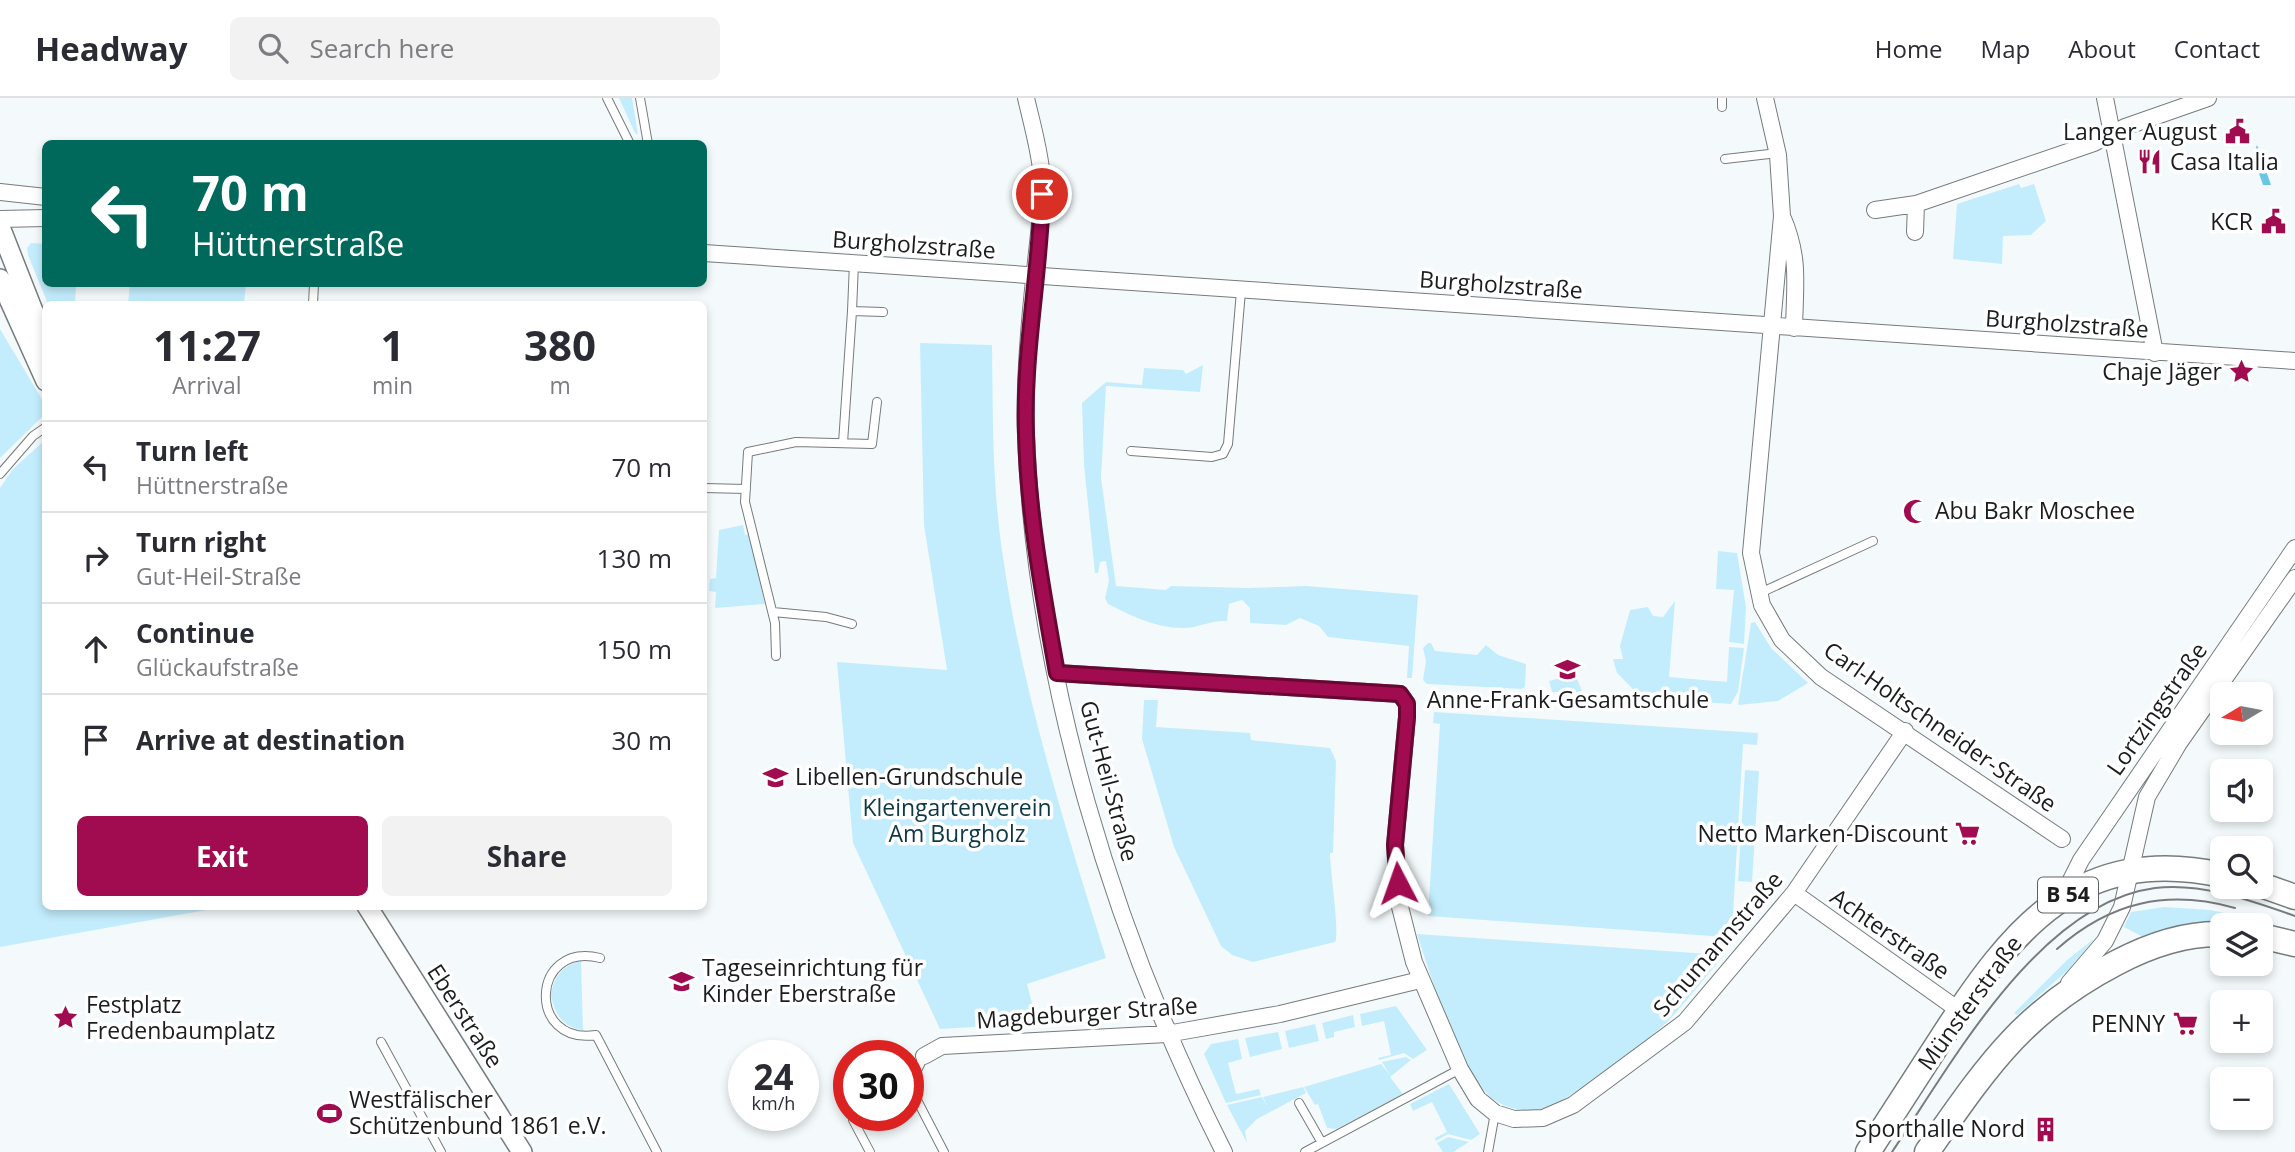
<!DOCTYPE html>
<html lang="en">
<head>
<meta charset="utf-8">
<style>
	body { margin:0; font-family:"Open Sans",sans-serif; background:#f2f2f3; color:#2b2b33; height:100vh; display:flex; flex-direction:column; font-size:26px; white-space:nowrap }
	* { box-sizing:border-box; margin:0 }
	p { font-size:23px; color:#7c7c81 }
	.icon { flex:none; width:38px; height:38px; fill:none; stroke:currentColor; stroke-width:2; stroke-linecap:round; stroke-linejoin:round }
	.map { position:relative; flex:1; overflow:hidden }
	.details { position:absolute; left:42px; top:203px; width:665px; height:609px; display:flex; flex-direction:column; background:#fff; border-radius:10px; box-shadow:0 4px 10px #0003 }
	.details>* { flex:none }
	.top-card { position:absolute; left:42px; top:42px; width:665px; height:147px; border-radius:10px; box-shadow:0 4px 10px #0003; background:#00695c; color:#fff; overflow:hidden }
	.needle { width:46px; rotate:260deg }
	.controls { position:absolute; left:2210px; top:584px; display:grid; gap:14px }
	.controls a { display:grid; place-items:center; width:63px; height:63px; border-radius:10px; background:#fff; box-shadow:0 4px 10px #0003; font-size:35px }
	.speed { position:absolute; left:728px; top:942px; display:flex; gap:14px; font-size:35px; font-weight:700; text-align:center }
	.speed>* { display:grid; place-content:center; width:91px; height:91px; border-radius:50%; background:#fff; box-shadow:0 4px 10px #0003; line-height:1 }
	.speed small { font-size:18px; font-weight:400 }
	.speed .limit { border:10px solid #d22; background:#fff; color:#111 }
	.pin { position:absolute; display:grid; place-items:center; width:60px; height:60px; color:#fff; margin:-30px; border:4px solid #fff; border-radius:50%; box-shadow:0 2px 7px #0007 }
	.me { position:absolute; width:77px; margin:-38px; rotate:356deg; stroke-linejoin:round; filter:drop-shadow(0 0 5px #0008) }
	.turn { display:flex; align-items:center; gap:24px; height:147px; padding:0 35px; font-size:32px }
	.turn .icon { width:91px; height:91px; stroke-width:2.5 }
	.turn b { display:block; font-size:49px; line-height:60px }
	.eta { display:flex; justify-content:space-evenly; align-items:center; height:119px; text-align:center }
	.eta b { font-size:42px; font-weight:700; line-height:49px }
	.cta { display:flex; gap:14px; margin-top:auto; padding:14px 35px }
	.cta a { flex:1; height:80px; border-radius:10px; background:#a10b4f; color:#fff; font-size:28px; font-weight:700; line-height:80px; text-align:center }
	.cta a+a { background:#f2f2f3; color:#2b2b33 }
	ul { padding:0; list-style:none }
	li { display:flex; align-items:center; gap:21px; height:91px; padding:0 35px; border-top:2px solid #e1e1e2 }
	li div { flex:1 }
	li b { display:block; font-size:26px }
	li em { font-style:normal }
	header { display:flex; align-items:center; gap:42px; box-sizing:border-box; height:98px; padding:0 35px; background:#fff; border-bottom:2px solid #e1e1e2 }
	header strong { font-size:33px }
	nav { display:flex; gap:38px; margin-inline-start:auto; font-size:24px }
	.search { width:490px; height:63px; background:#f2f2f3; display:flex; align-items:center; gap:18px; box-sizing:border-box; padding:0 24px; border-radius:10px; color:#7c7c81; font-size:26px }
	.map>svg:first-child { display:block }
</style>
</head>
<body>
<header>
<strong>Headway</strong>
<div class="search"><svg class="icon" aria-label="search" viewBox="0 0 24 24"><circle cx="10" cy="10" r="6"/><path d="M15 15l6 6"/></svg>Search here</div>
<nav><a>Home</a><a>Map</a><a>About</a><a>Contact</a></nav>
</header>
<div class="map">
<svg width="2295" height="1054" viewBox="0 0 2295 1054">
	<rect width="100%" height="100%" fill="#f4fafc"/>
	<path fill="#c3edfd" d="M 619,0 L 632,0 L 638,37 L 635,35 Z
		M 2019,86 L 2021,90 L 2034,86 L 2046,123 L 2031,137 L 2003,138 L 2002,166 L 1953,161 L 1957,106 Z
		M 31,145 L 45,146 L 46,186 L 76,186 L 75,206 L 48,206 L 28,157 L 27,150 Z
		M 130,186 L 246,186 L 244,206 L 128,206 Z
		M 0,231 L 46,308 L 45,316 L 0,360 Z
		M 920,245 L 992,247 C 993,318 992,389 1003,459 C 1023,597 1065,728 1106,860 L 1027,886 L 1037,925 L 940,931 L 853,745 L 837,564 L 947,572 L 924,427 Z
		M 1203,267 L 1200,294 L 1106,288 L 1101,380 L 1116,488 L 1166,492 L 1171,488 L 1248,490 L 1306,488 L 1418,497 L 1412,580 L 1407,580 L 1409,548 L 1328,539 L 1319,528 L 1300,520 L 1286,527 L 1250,525 L 1250,510 L 1242,502 L 1229,506 L 1227,523 C 1211,522 1198,530 1183,530 C 1155,530 1132,518 1108,506 L 1105,500 L 1109,483 L 1106,463 L 1100,464 L 1098,475 L 1095,475 L 1084,367 L 1082,305 L 1106,284 L 1142,287 L 1144,270 L 1183,272 L 1186,276 Z
		M 45,342 L 46,808 L 223,809 L 0,849 L 0,390 L 13,371 Z
		M 743,427 L 745,437 L 749,436 L 765,506 L 715,510 L 716,494 L 709,493 L 710,481 L 716,480 L 719,432 Z
		M 1718,453 L 1737,455 L 1746,509 L 1744,546 L 1729,544 L 1734,492 L 1716,491 Z
		M 1675,503 L 1669,579 L 1727,584 L 1729,549 L 1744,550 L 1738,594 L 1731,606 L 1642,600 L 1617,575 L 1613,561 L 1623,561 L 1620,548 L 1630,512 L 1648,509 L 1653,518 L 1663,519 Z
		M 1755,524 L 1771,550 L 1808,585 L 1778,603 L 1738,607 L 1751,525 Z
		M 1428,545 L 1431,545 L 1435,553 L 1477,557 L 1486,547 L 1498,557 L 1526,566 L 1525,589 L 1522,591 L 1427,586 L 1423,582 L 1426,563 L 1423,550 Z
		M 1575,576 L 1582,593 L 1578,595 L 1552,594 L 1549,583 Z
		M 1144,602 L 1158,602 L 1156,629 L 1250,635 L 1251,642 L 1330,650 L 1336,663 L 1333,755 L 1330,755 C 1330,771 1340,836 1335,844 L 1253,864 L 1232,857 L 1221,848 L 1174,749 L 1142,641 Z
		M 1434,614 L 1758,635 L 1757,647 L 1743,646 L 1732,833 L 1726,839 L 1428,818 L 1440,626 L 1433,625 Z
		M 1745,672 L 1759,673 L 1752,784 L 1738,783 Z
		M 2164,809 L 2211,812 L 2259,823 L 2259,828 L 2213,826 L 2143,839 L 2124,829 L 2131,814 Z
		M 1417,836 L 1724,857 C 1706,878 1690,899 1672,919 C 1652,940 1573,1001 1547,1009 C 1530,1015 1511,1012 1496,1003 C 1462,981 1430,876 1417,836 Z
		M 2095,840 L 2067,873 L 2017,917 L 2014,915 L 2067,862 Z
		M 581,863 L 583,932 C 564,930 555,917 551,898 C 553,880 562,867 581,863 Z
		M 1396,908 L 1427,952 L 1413,961 L 1404,955 L 1379,962 L 1378,960 L 1391,957 L 1384,923 L 1362,928 L 1360,916 Z
		M 1353,917 L 1355,929 L 1334,934 L 1334,939 L 1326,941 L 1322,925 Z
		M 1315,926 L 1319,943 L 1289,950 L 1285,933 Z
		M 1278,934 L 1282,951 L 1250,959 L 1245,940 Z
		M 1238,941 L 1242,961 L 1228,965 L 1236,996 L 1259,991 L 1261,997 L 1226,1005 L 1204,956 L 1211,946 Z
		M 1406,959 L 1411,962 L 1390,979 L 1403,996 L 1336,1031 L 1327,1030 L 1318,1006 L 1315,1007 L 1304,989 L 1381,966 L 1390,977 L 1382,964 Z
		M 1449,986 L 1480,1036 L 1471,1042 L 1448,1036 L 1436,1043 L 1435,1040 L 1447,1034 L 1432,1004 L 1413,1013 L 1410,1006 Z
		M 1303,989 L 1306,995 L 1257,1021 L 1245,1033 L 1247,1045 L 1227,1007 L 1262,999 L 1268,1009 L 1263,999 Z
		M 1448,1039 L 1469,1044 L 1453,1054 L 1443,1054 L 1437,1045 Z"/>
	<path fill="#6bc6e6" d="M 2257,47 L 2271,87 L 2263,87 L 2253,58 Z"/>
	<g fill="none" stroke-linecap="round" stroke-linejoin="round">
		<defs>
			<path id="service" d="M 607,0 L 630,46
				M 640,0 L 648,46
				M 1722,0 L 1722,9
				M 1725,61 L 1778,55
				M 854,165 L 852,213 L 883,214
				M 313,206 L 314,186
				M 843,345 L 852,213
				M 1131,353 L 1212,359 L 1223,356 L 1228,346 L 1241,193
				M 0,376 L 33,338 L 46,329
				M 704,390 L 746,391
				M 1760,495 L 1873,443
				M 773,514 L 826,519 L 852,526
				M 776,558 L 775,525 L 745,404 L 748,354 L 796,344 L 872,346 L 877,304
				M 600,860 C 530,843 527,948 596,937 L 657,1054
				M 381,944 L 441,1054
				M 908,991 L 924,958
				M 908,994 L 917,1002 L 944,1054
				M 1299,1005 L 1322,1045
				M 863,1017 L 853,1022 L 870,1054
				M 1305,1054 L 1460,971
				M 1488,1054 L 1495,1015"/>
			<path id="minor" d="M 1026,0 C 1032,26 1040,53 1042,80 C 1043,111 1038,142 1035,173 C 1029,227 1024,283 1026,337 C 1035,581 1114,837 1224,1054
				M 1765,0 L 1778,57 L 1782,118 L 1751,455 L 1762,507 L 1782,542 L 1821,579 L 2062,741
				M 2105,0 L 2155,255
				M 0,94 L 46,99
				M 1875,112 L 1916,106 L 2094,45 L 2125,29 L 2208,0
				M 1782,118 C 1800,159 1795,186 1794,230
				M 0,121 L 46,120
				M 1915,134 L 1916,106
				M 704,155 L 2295,263
				M 1057,575 L 1400,596 L 1407,606 L 1407,619 L 1395,747 L 1399,805 L 1414,864 L 1460,971 L 1478,1001 L 1495,1015 L 1514,1021 L 1543,1020 L 1573,1007 L 1685,924 L 1794,795 L 1905,633
				M 1794,795 L 1960,913
				M 2062,800 L 2081,762 L 2295,450
				M 2069,885 L 2105,843 L 2122,809 L 2147,699 L 2179,645 L 2295,480
				M 924,958 L 942,948 L 1167,936 L 1280,916 L 1420,882"/>
			<path id="tertiary" d="M 0,129 L 46,246
				M 0,181 L 46,283
				M 367,808 L 522,1054"/>
			<path id="primary" d="M 2261,787 L 2295,799
				M 2261,838 L 2295,846
				M 1868,1054 C 1893,1015 1918,977 1943,938 C 2013,830 2079,746 2222,777
				M 1927,1054 C 1986,970 2022,914 2116,865 C 2148,848 2185,835 2222,836"/>
		</defs>
		<use href="#service" stroke="#767b7c" stroke-width="10"/>
		<use href="#minor" stroke="#767b7c" stroke-width="18"/>
		<use href="#tertiary" stroke="#767b7c" stroke-width="22"/>
		<use href="#primary" stroke="#767b7c" stroke-width="27"/>
		<use href="#service" stroke="#fff" stroke-width="8"/>
		<use href="#minor" stroke="#fff" stroke-width="16"/>
		<use href="#tertiary" stroke="#fff" stroke-width="19"/>
		<use href="#primary" stroke="#fff" stroke-width="24"/>
		<path stroke="#797c7e" stroke-width="2" d="M 2057,851 C 2110,804 2167,791 2235,810
			M 1892,1054 C 1952,965 2039,805 2155,790 C 2201,784 2252,803 2295,818"/>
	</g>
	<g fill="none" stroke-linecap="round" stroke-linejoin="round">
		<defs>
			<path id="route" d="M 1042,96 C 1040,176 1023,255 1026,336 C 1028,416 1043,496 1057,575 L 1400,596 L 1407,606 L 1407,619 L 1395,747 L 1398,785"/>
		</defs>
		<use href="#route" stroke="#690733" stroke-width="18"/>
		<use href="#route" stroke="#a10b4f" stroke-width="12"/>
	</g>
	<defs>
		<symbol id="civic-bare" viewBox="-9 -9 18 18"><path d="M-.6-6.5H3V-4.5H.6V-3L4-1V1h2V6H-6V1h2V-1L-.6-3ZM-1.2 2.5V6h2.4V2.5Z" fill="#a10b4f" stroke="#fff" stroke-width="2.5" paint-order="stroke"/></symbol>
		<symbol id="restaurant-bare" viewBox="-9 -9 18 18"><path d="M-5-6h1v4h1v-4h1v4h1v-4h1v5L-1.5 .5V6h-2V.5L-5-1ZM5-6V6H3V1.5H1.5Q1.5-4 5-6Z" fill="#a10b4f" stroke="#fff" stroke-width="2.5" paint-order="stroke"/></symbol>
		<symbol id="sight-bare" viewBox="-9 -9 18 18"><path d="M0-6L1.8-2.2L6-1.7L2.9 1.2L3.7 5.4L0 3.3L-3.7 5.4L-2.9 1.2L-6-1.7L-1.8-2.2Z" fill="#a10b4f" stroke="#fff" stroke-width="2.5" paint-order="stroke"/></symbol>
		<symbol id="mosque-bare" viewBox="-9 -9 18 18"><path d="M3.5-4.9A6 6 0 1 0 3.5 4.9A5 5 0 1 1 3.5-4.9Z" fill="#a10b4f" stroke="#fff" stroke-width="2.5" paint-order="stroke"/></symbol>
		<symbol id="school-bare" viewBox="-9 -9 18 18"><path d="M0-5L7-2L0 1L-7-2ZM-4 1L0 2.5L4 1V4Q0 6-4 4Z" fill="#a10b4f" stroke="#fff" stroke-width="2.5" paint-order="stroke"/></symbol>
		<symbol id="supermarket-bare" viewBox="-9 -9 18 18"><path d="M-6-5.5h2.5l.6 2H6L4.5 2H-2.5L-4.4-4H-6ZM-1.5 3.2a1.3 1.3 0 1 0 .1 0ZM3 3.2a1.3 1.3 0 1 0 .1 0Z" fill="#a10b4f" stroke="#fff" stroke-width="2.5" paint-order="stroke"/></symbol>
		<symbol id="stadium-bare" viewBox="-9 -9 18 18"><path d="M0-5a6.5 5 0 1 0 0 10a6.5 5 0 1 0 0-10ZM-3.5-1.8h7v3.6h-7Z" fill="#a10b4f" stroke="#fff" stroke-width="2.5" paint-order="stroke"/></symbol>
		<symbol id="building-bare" viewBox="-9 -9 18 18"><path d="M-4-6H4V6H1V3H-1V6H-4ZM-2.5-4.3h1.7v1.8h-1.7ZM.8-4.3h1.7v1.8H.8ZM-2.5-1h1.7V.8h-1.7ZM.8-1h1.7V.8H.8Z" fill="#a10b4f" stroke="#fff" stroke-width="2.5" paint-order="stroke"/></symbol>
	</defs>
	<g fill-rule="evenodd">
		<use href="#civic-bare" x="2220" y="16" width="35" height="35"/>
		<use href="#restaurant-bare" x="2132" y="46" width="35" height="35"/>
		<use href="#civic-bare" x="2256" y="106" width="35" height="35"/>
		<use href="#sight-bare" x="2224" y="256" width="35" height="35"/>
		<use href="#mosque-bare" x="1898" y="396" width="35" height="35"/>
		<use href="#school-bare" x="1550" y="554" width="35" height="35"/>
		<use href="#school-bare" x="758" y="662" width="35" height="35"/>
		<use href="#supermarket-bare" x="1950" y="718" width="35" height="35"/>
		<use href="#school-bare" x="664" y="866" width="35" height="35"/>
		<use href="#sight-bare" x="48" y="902" width="35" height="35"/>
		<use href="#supermarket-bare" x="2168" y="908" width="35" height="35"/>
		<use href="#stadium-bare" x="312" y="998" width="35" height="35"/>
		<use href="#building-bare" x="2028" y="1014" width="35" height="35"/>
	</g>
	<g text-anchor="middle" stroke-width="7" stroke-linejoin="round" paint-order="stroke">
		<rect fill="#fff" stroke="#5f6061" stroke-width="2" x="2038" y="779.5" width="60" height="35" rx="5"/>
		<g font-size="21" font-weight="bold" fill="#1b1c1d">
			<text x="2068" y="804">B 54</text>
		</g>
		<g font-size="23" fill="#1b1c1d" stroke="#fff" text-anchor="end">
			<text x="2217" y="42">Langer August</text>
			<text x="2170" y="72" text-anchor="start">Casa Italia</text>
			<text x="2253" y="132">KCR</text>
			<text x="2222" y="282">Chaje Jäger</text>
			<text x="1935" y="421" text-anchor="start">Abu Bakr Moschee</text>
			<text x="1568" y="610" text-anchor="middle">Anne-Frank-Gesamtschule</text>
			<text x="795" y="687" text-anchor="start">Libellen-Grundschule</text>
			<text x="1948" y="744">Netto Marken-Discount</text>
			<text x="702" y="878" text-anchor="start">Tageseinrichtung für<tspan x="702" dy="26">Kinder Eberstraße</tspan></text>
			<text x="86" y="915" text-anchor="start">Festplatz<tspan x="86" dy="26">Fredenbaumplatz</tspan></text>
			<text x="2165" y="934">PENNY</text>
			<text x="349" y="1010" text-anchor="start">Westfälischer<tspan x="349" dy="26">Schützenbund 1861 e.V.</tspan></text>
			<text x="2025" y="1039">Sporthalle Nord</text>
		</g>
		<g font-size="23" fill="#1b1c1d" stroke="#fff">
			<text transform="translate(914 147) rotate(4)" y="8">Burgholzstraße</text>
			<text transform="translate(1501 187) rotate(4)" y="8">Burgholzstraße</text>
			<text transform="translate(2067 226) rotate(4)" y="8">Burgholzstraße</text>
			<text transform="translate(2157 611) rotate(-55)" y="8">Lortzingstraße</text>
			<text transform="translate(1940 629) rotate(35)" y="8">Carl-Holtschneider-Straße</text>
			<text transform="translate(1109 683) rotate(75)" y="8">Gut-Heil-Straße</text>
			<text transform="translate(1890 836) rotate(35)" y="8">Achterstraße</text>
			<text transform="translate(1718 846) rotate(-49)" y="8">Schumannstraße</text>
			<text transform="translate(1970 905) rotate(-54)" y="8">Münsterstraße</text>
			<text transform="translate(1087 915) rotate(-4)" y="8">Magdeburger Straße</text>
			<text transform="translate(465 918) rotate(57)" y="8">Eberstraße</text>
		</g>
		<g font-size="23" fill="#0d3845" stroke="#fff">
			<text x="957" y="718">Kleingartenverein<tspan x="957" dy="26">Am Burgholz</tspan></text>
		</g>
	</g>
</svg>
<div class="controls">
<a><svg class="needle" viewBox="-14 -14 28 28"><path d="M0-13l5 13h-10z" fill="#e53935"/><path d="M0 13l5-13h-10z" fill="#7c7c81"/></svg></a>
<a><svg class="icon" aria-label="sound" viewBox="0 0 24 24"><path d="M4 9h4l5-4v14l-5-4H4zM17 9q2 3 0 6"/></svg></a>
<a><svg class="icon" aria-label="search" viewBox="0 0 24 24"><circle cx="10" cy="10" r="6"/><path d="M15 15l6 6"/></svg></a>
<a><svg class="icon" aria-label="layers" viewBox="0 0 24 24"><path d="M12 4l9 5-9 5-9-5zM3 14l9 5 9-5"/></svg></a>
<a>+</a>
<a>−</a>
</div>
<div class="speed"><div>24<small>km/h</small></div><div class="limit">30</div></div>
<div class="pin" style="left:1042px;top:96px;background:#d93025"><svg class="icon" aria-label="arrive" viewBox="0 0 24 24"><path d="M6 21V4h12l-3 4 3 4H6"/></svg></div>
<svg class="me" style="left:1398px;top:785px" viewBox="-20 -20 40 40"><path d="M0-17L14 15 0 8-14 15z" fill="#a10b4f" stroke="#fff" stroke-width="4"/></svg>
<div class="top-card">
<div class="turn"><svg class="icon" aria-label="left" viewBox="0 0 24 24"><path d="M17 20v-9H6M10 6l-5 5 5 5"/></svg><div><b>70 m</b>Hüttnerstraße</div></div>
</div>
<section class="details">
<div class="eta">
<div><b>11:27</b><p>Arrival</p></div>
<div><b>1</b><p>min</p></div>
<div><b>380</b><p>m</p></div>
</div>
<ul>
<li><svg class="icon" aria-label="left" viewBox="0 0 24 24"><path d="M17 20v-9H6M10 6l-5 5 5 5"/></svg><div><b>Turn left</b><p>Hüttnerstraße</p></div><em>70 m</em></li>
<li><svg class="icon" aria-label="right" viewBox="0 0 24 24"><path d="M7 20v-9h11M14 6l5 5-5 5"/></svg><div><b>Turn right</b><p>Gut-Heil-Straße</p></div><em>130 m</em></li>
<li><svg class="icon" aria-label="ahead" viewBox="0 0 24 24"><path d="M12 20V5M6 11l6-6 6 6"/></svg><div><b>Continue</b><p>Glückaufstraße</p></div><em>150 m</em></li>
<li><svg class="icon" aria-label="arrive" viewBox="0 0 24 24"><path d="M6 21V4h12l-3 4 3 4H6"/></svg><div><b>Arrive at destination</b></div><em>30 m</em></li>
</ul>
<div class="cta"><a>Exit</a><a>Share</a></div>
</section>
</div>
</body>
</html>
